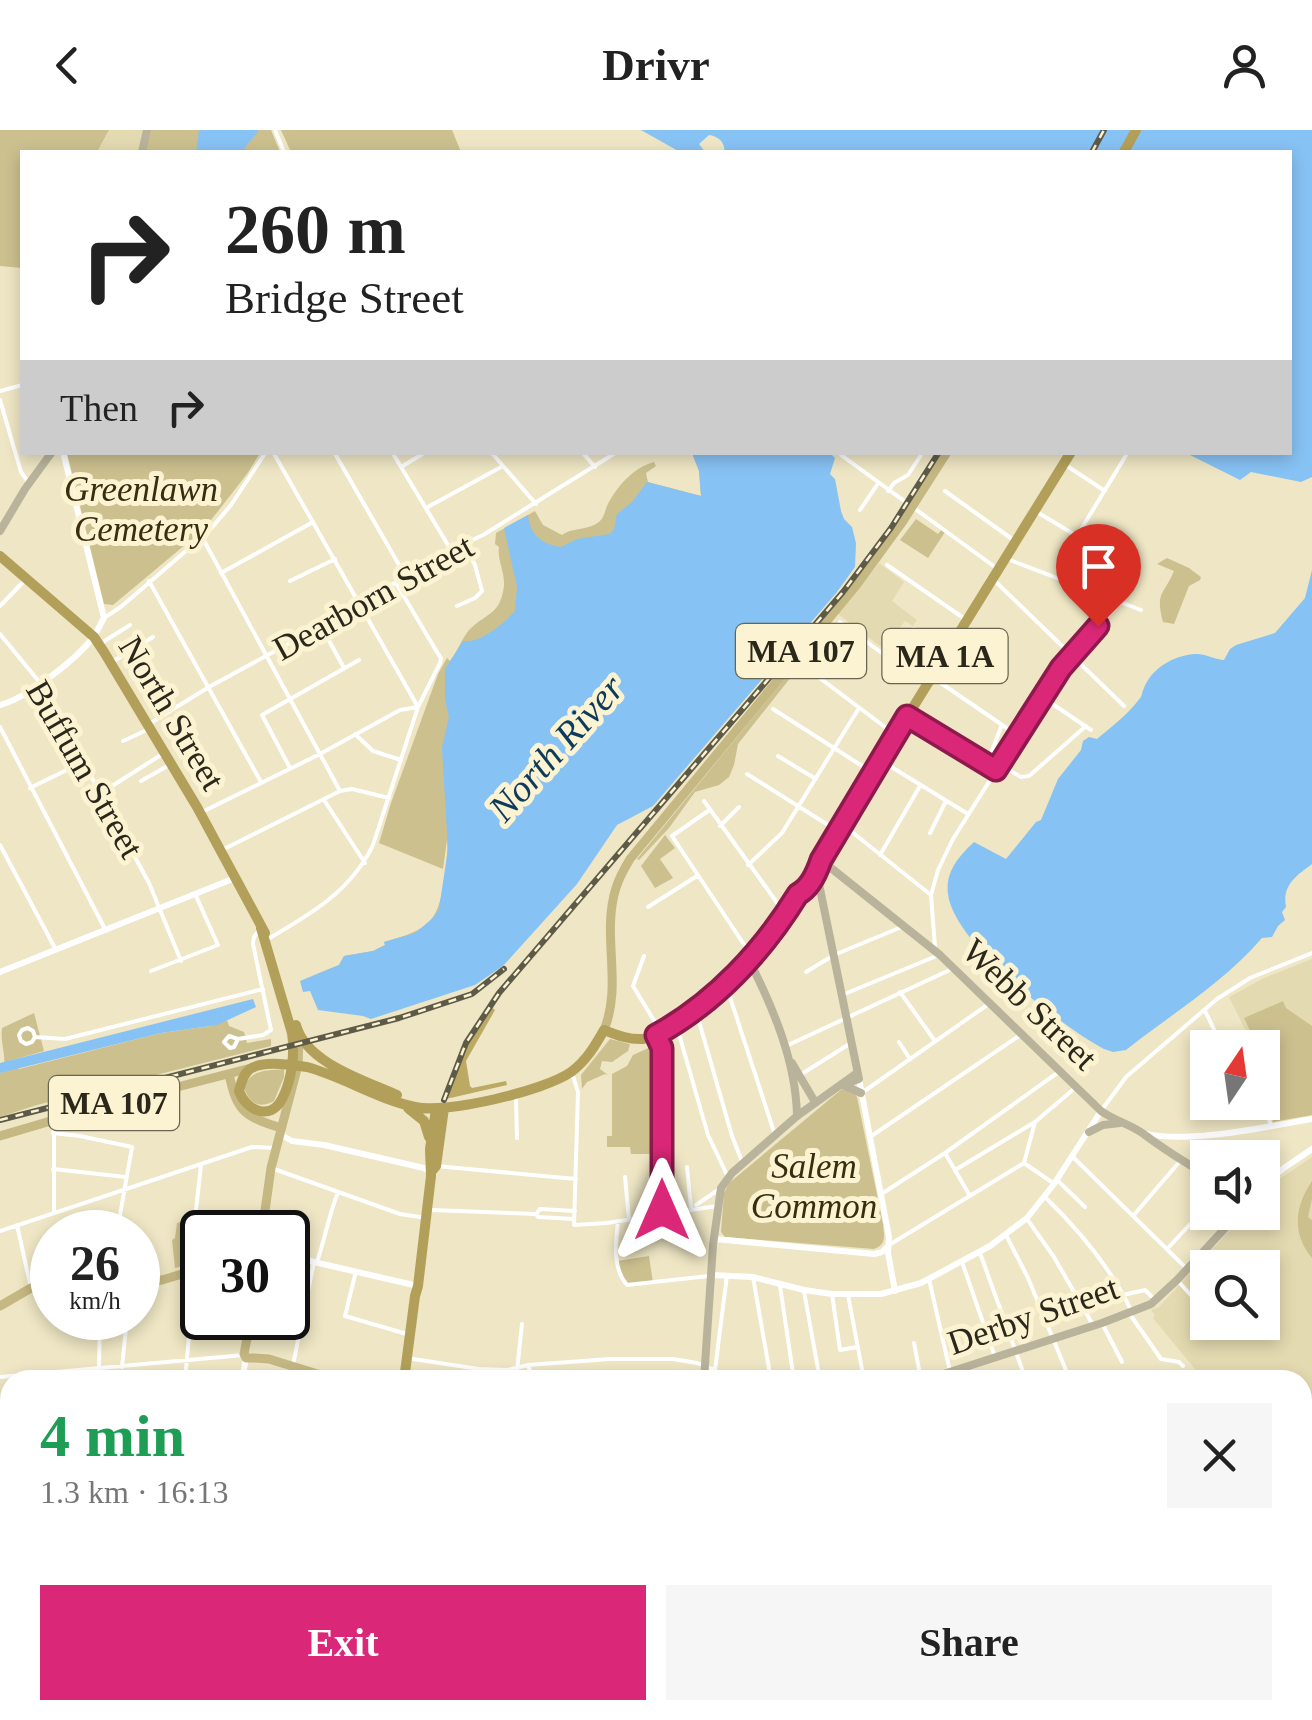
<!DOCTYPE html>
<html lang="en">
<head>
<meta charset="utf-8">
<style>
	body { margin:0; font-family:"Times New Roman",serif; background:#f6f6f6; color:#222; height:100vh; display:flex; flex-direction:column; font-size:38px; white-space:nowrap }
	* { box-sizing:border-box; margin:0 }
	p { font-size:32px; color:#767676 }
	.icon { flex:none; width:55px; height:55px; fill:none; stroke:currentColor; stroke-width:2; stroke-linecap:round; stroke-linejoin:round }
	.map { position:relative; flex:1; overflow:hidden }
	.sheet { position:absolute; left:0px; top:1240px; width:1312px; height:350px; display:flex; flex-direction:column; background:#fff; border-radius:30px 30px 0 0; box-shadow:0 5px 15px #0003 }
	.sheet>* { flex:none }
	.banner { position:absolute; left:20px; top:20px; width:1272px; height:305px; border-radius:0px; box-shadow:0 5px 15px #0003; background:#fff; color:#222; overflow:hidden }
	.needle { width:65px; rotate:13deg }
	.buttons { position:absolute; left:1190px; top:900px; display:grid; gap:20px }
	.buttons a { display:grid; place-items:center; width:90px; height:90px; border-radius:0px; background:#fff; box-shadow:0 5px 15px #0003; font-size:50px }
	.speed { position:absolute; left:30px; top:1080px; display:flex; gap:20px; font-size:50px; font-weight:700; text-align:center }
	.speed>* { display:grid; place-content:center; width:130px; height:130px; border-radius:50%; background:#fff; box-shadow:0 5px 15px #0003; line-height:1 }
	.speed small { font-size:25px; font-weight:400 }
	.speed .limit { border:5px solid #111; border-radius:15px; background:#fff; color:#111 }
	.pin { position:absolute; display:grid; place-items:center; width:85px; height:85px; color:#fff; margin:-102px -42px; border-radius:50% 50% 50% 0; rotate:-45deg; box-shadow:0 0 10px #0007 }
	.pin .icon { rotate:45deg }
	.me { position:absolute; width:110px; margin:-55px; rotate:0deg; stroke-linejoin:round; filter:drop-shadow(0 0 8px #0008) }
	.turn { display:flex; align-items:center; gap:35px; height:210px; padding:0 40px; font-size:45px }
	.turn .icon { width:130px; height:130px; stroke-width:2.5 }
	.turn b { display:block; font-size:70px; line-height:85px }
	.then { display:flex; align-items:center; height:95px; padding:0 40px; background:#0003; gap:20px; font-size:38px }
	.round { display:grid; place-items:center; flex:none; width:105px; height:105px; border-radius:0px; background:#f6f6f6 }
	.overview { display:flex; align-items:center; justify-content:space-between; height:170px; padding:0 40px }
	h1 { font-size:60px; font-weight:700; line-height:75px; color:#1e9e55 }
	.button { display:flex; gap:20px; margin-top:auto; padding:20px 40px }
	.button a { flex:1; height:115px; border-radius:0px; background:#db2777; color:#fff; font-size:40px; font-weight:700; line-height:115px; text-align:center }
	.button a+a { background:#f6f6f6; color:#222 }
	header { display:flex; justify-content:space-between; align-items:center; height:130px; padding:0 40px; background:#fff; font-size:45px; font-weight:700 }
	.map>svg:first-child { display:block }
</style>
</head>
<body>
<header><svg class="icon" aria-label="back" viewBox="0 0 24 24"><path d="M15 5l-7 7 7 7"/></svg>Drivr<svg class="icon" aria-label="person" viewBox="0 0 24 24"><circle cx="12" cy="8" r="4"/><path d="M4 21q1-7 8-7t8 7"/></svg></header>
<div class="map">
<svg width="1312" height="1590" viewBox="0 0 1312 1590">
	<rect width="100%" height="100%" fill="#eee6c4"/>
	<path fill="#e4dab1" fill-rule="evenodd" d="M 109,0 L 144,0 L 138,22 L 97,22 Z
		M 879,433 L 904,452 L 892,471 L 917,490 L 913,496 L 905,491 L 884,519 L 838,484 Z
		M 1312,829 L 1312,985 L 1269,971 L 1274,964 L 1273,958 L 1263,936 L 1262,918 L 1254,917 L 1229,867 L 1262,849 Z
		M 1312,1027 L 1312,1308 L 1309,1304 L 1303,1312 L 1302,1250 L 1204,1250 L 1153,1188 L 1155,1185 L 1151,1180 L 1159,1177 L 1246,1083 L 1262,1082 L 1263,1066 L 1268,1060 L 1281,1048 ZM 1208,1138 L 1262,1138 L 1262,1192 L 1208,1192 Z
		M 775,1580 L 897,1580 L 897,1590 L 773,1590 Z"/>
	<path fill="#ccc08f" d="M 0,0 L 109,0 L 97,22 L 22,22 L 22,138 L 0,136 Z
		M 151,0 L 271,0 L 280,22 L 145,22 Z
		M 281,0 L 452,0 L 461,22 L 291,22 Z
		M 67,323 L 67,322 L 260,323 L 247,344 L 204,399 L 113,475 L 104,474 Z
		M 692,323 L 733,323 L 458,804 L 312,846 L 339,835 L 344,826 L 373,821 L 385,815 L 384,812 C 426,800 438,795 444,750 C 446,736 448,723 447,710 L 443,739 L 379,713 L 391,673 L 438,544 L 447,528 L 450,531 C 458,521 462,507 471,498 C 489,482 500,484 504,456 C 505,442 497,430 499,417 L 495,414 L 496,403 L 535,381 L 543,395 L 562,405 C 573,397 589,401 600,391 C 604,387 605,381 607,376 C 617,356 633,338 654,332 L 656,336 L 646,343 L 648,352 L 701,366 L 699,341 Z
		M 916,389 L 938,404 L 942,399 L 945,402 L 928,428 L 900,410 Z
		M 1167,428 L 1189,438 L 1201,447 L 1200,450 L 1189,456 L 1174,494 L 1163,492 C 1155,462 1164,465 1174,441 L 1157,434 Z
		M 805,524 L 802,533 L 738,614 L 734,635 L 729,647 L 719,655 L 695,662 L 669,698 L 639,730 L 637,729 Z
		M 665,705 L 675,718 L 660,729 L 673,748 L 655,758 L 641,736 Z
		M 1283,871 L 1286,878 L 1312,896 L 1312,985 L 1273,992 L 1269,971 L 1279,960 L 1263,926 L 1262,918 L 1258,917 L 1244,888 Z
		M 34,883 L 44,921 L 9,931 L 19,939 L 161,903 L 211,896 L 227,890 L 229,896 L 244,902 L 247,913 L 271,909 L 271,916 L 37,975 L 0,987 L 0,943 L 3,942 C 7,923 0,916 2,898 Z
		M 610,909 L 630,914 L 628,921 L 612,932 L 602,931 L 600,939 L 608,945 L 605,944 L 587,952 L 582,959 L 581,945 Z
		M 655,915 L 659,920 L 659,1024 L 631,1024 L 630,1017 L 607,1017 L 607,1006 L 612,1006 L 612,944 L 627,936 L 633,925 Z
		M 284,939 L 284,947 L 274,971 C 259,979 250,974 244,958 C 251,939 265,941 284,939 Z
		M 842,959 L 853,962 L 857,967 L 883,1094 C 884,1106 887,1114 874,1119 L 725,1107 L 721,1102 L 724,1063 L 729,1053 Z
		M 1312,1051 L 1312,1069 L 1308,1087 L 1312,1090 L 1312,1128 C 1291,1103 1295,1076 1312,1051 Z
		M 211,1084 L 209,1102 L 202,1102 L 202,1131 L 198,1131 L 196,1126 L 199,1125 L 194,1115 L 188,1117 L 191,1127 L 194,1127 L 195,1133 L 175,1138 L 172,1110 L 175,1108 L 177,1093 Z
		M 649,1126 L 653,1153 L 626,1155 L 617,1131 Z"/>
	<path fill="#bcaa64" d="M 491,877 L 495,880 L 466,931 L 470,956 L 472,958 L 506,951 L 507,955 L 446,969 L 459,932 L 485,880 Z"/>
	<path fill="#87c2f4" d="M 199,0 L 258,0 C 255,9 246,12 243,22 L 196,22 Z
		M 641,0 L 1312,0 L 1312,347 L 1301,352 L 1251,342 L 1240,350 L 1186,323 L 1290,322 L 1290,22 L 724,22 C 726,13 718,6 709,5 L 699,14 L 705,22 L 680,22 Z
		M 692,323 L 830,323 L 835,328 L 830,344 L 835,349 L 841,381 L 844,389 L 852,397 L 856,413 L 855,437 L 837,462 L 653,676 L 617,695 L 577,754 L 503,836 L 475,855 L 371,889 L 363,886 L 318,880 L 310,861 L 303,862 L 300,851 L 339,835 L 344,826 L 373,821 L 385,815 L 384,812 L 415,803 L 433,788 L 439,779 L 448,719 L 442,618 L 449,587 L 445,570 L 445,539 L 463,511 C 481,513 503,494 515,481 L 517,457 L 504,398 L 528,385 C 530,406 542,414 561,417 L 577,409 L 610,404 L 614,399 L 617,384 L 632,372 L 647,352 L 701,366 L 699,341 Z
		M 1312,440 L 1312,734 C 1296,746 1282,755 1286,777 L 1282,782 L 1285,790 L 1278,796 L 1272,807 L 1262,808 C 1221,855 1174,882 1126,920 L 1113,922 L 1104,919 C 1061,896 954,814 948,764 C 945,742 959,726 974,712 L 1006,729 L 1036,692 L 1041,690 L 1058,649 L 1081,620 L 1083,611 L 1089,607 L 1097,609 C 1111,597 1126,586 1137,572 C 1144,564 1140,567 1144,558 C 1152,538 1173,526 1194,524 C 1205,523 1213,529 1224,530 L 1230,519 L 1236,515 L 1275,503 L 1305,468 Z
		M 253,869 L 256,877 L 217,895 L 161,903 L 0,943 L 0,933 Z
		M 1312,1315 L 1312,1590 L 959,1590 L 956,1580 L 1302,1580 L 1302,1317 Z"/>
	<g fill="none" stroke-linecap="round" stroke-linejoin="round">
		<path stroke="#0e3b5b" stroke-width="2.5" stroke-dasharray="12 10" stroke-linecap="butt" d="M 1302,1392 L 1312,1401"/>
		<path stroke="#fff" stroke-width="4" d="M 275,0 L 284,22
			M 22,140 L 22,142
			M 0,261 L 22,255
			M 0,270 L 21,342 L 29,353
			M 334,322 L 406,447
			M 392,322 L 451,420
			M 491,322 L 536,374
			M 582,322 L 595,337
			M 841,325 L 995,437
			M 1064,334 L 1105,361
			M 401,337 L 426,322
			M 888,361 L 894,353 L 908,345 L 923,322
			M 945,361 L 1012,409
			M 426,378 L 503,336
			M 860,380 L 877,355
			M 1035,381 L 1077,406 L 1128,322
			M 202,407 L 340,661
			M 1010,430 L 1141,480
			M 887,435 L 965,489
			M 221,443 L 313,392
			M 149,451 L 261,652
			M 290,451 L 335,429
			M 996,452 L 1124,576
			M 0,476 L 24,451
			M 457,476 L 475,468 L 482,461 L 475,435 L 464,415
			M 104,488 L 122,476 L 209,401 L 231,375 L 266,322
			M 840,492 L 925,555
			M 322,498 L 344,538
			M 965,501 L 999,525
			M 0,504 L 41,554 L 149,753 L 181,831
			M 103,512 L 130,495
			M 112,532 L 153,507
			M 891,532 L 914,499
			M 805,537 L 893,603
			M 932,547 L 1017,605
			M 1042,567 L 1091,600
			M 773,579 L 870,641
			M 911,589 L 996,640
			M 0,597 L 106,801
			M 355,604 L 373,621 L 401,630
			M 123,611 L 147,600 L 149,594 L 209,557 L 321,496 L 451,420 L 483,405 L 617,322
			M 778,626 L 816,649
			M 880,630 L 968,684
			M 987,634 L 1001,597
			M 999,634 L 1021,647 L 1029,646 L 1086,596
			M 290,638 L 262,585 L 359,530
			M 747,644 L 836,700
			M 141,651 L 171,634
			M 30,658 L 83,632
			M 101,663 L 164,623
			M 324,670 L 365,733
			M 704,671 L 783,781
			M 708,681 L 672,706 L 749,822
			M 200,683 L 320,624 L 400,580 L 418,577 L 273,322
			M 842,694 L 931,765
			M 720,696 L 739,677
			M 930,703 L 946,671
			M 0,715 L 56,820
			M 224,719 L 340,661 L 352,659 L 389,668
			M 880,725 L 920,656
			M 748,735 L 782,703 L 859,578
			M 648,777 L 697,746
			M 268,809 C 311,784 351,761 373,715 L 418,577 L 440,533 L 441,528 L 437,522 L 396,453
			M 935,817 L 931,765 L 938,740 L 953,709 L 1065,531 L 1121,472
			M 644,826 L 633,856 L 661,902
			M 151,841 L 218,815 L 196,766
			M 806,842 L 834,825 L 904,796
			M 727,858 L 775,1005
			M 900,862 L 935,911
			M 842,865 L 939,825
			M 696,881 L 732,1006 L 743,1034
			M 1205,881 L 1223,918
			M 677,897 L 708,1005 L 728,1047
			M 35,907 L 32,912 L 26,914 L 21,911 L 19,905 L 22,900 L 28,898 L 33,901 L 35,907 L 65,909 L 263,859
			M 658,908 L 662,918 L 662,1083
			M 238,909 L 229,906 L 224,912 L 230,918 L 234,917 L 238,909 L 263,905 L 271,900 L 253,814 L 254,807 L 260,799
			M 899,912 L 910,929
			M 786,916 L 954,838
			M 800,945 L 851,913
			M 573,946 L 578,962 L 574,1095 L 607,1093 L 717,1076
			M 863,962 L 990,873
			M 516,968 L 517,1008
			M 1260,972 L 1266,977 L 1271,997
			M 1101,981 L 1126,947 L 1217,869 L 1250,848 L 1312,823
			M 53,1003 L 80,1006 L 132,1017 L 117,1102
			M 870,1007 L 1019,906
			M 945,1023 L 970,1066
			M 1073,1027 L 1187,1139
			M 1024,1033 L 1053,1053
			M 436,1036 L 576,1049
			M 687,1037 L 691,1078
			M 53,1039 L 126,1047
			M 274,1039 L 400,1084 L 426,1088
			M 955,1040 L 1035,992 L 1075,958
			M 625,1047 L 629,1089
			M 1057,1050 L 1085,1077
			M 883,1063 L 945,1023 L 1060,941
			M 1045,1067 C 1078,1099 1112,1140 1132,1182
			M 696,1075 L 721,1058
			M 196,1080 L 201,1035
			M 432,1080 L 536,1084 L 538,1087 L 574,1089
			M 54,1083 L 54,993
			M 537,1083 L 540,1079 L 575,1081
			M 1133,1086 L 1181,1030
			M 1027,1089 L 1054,1127 L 1093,1195
			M 618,1091 C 616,1113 612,1138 627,1155 L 709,1146
			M 17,1095 L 31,1158
			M 0,1101 L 252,1017 L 276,1018
			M 1006,1105 L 1028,1148 L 1070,1250
			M 889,1115 L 1024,1033 L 1035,992
			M 1167,1119 L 1208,1075
			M 980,1123 L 1026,1250
			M 317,1132 C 325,1108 329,1085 338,1062
			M 962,1132 L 995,1227
			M 356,1141 L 345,1186 L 407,1204
			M 753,1147 L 771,1250
			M 929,1149 L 952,1250
			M 1177,1150 L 1198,1173
			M 780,1156 L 794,1250
			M 804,1161 L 820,1250
			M 832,1164 L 840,1220 L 857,1217
			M 848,1165 L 864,1250
			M 1123,1165 L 1145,1160 L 1154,1169
			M 1129,1183 L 1161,1229 L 1179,1232 L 1183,1236
			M 1102,1193 L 1122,1232
			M 914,1213 L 921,1250
			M 413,1229 L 479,1239 L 507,1240 L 528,1235 L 610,1229 L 673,1229 L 697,1233 L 715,1240
			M 293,1235 L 314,1132
			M 528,1235 L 533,1250
			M 122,1237 L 127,1188
			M 99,1238 L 100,1188
			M 0,1247 L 244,1225
			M 185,1250 L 195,1140
			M 516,1250 L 522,1194
			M 720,1250 L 715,1240 L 727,1145
			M 0,1307 L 10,1305
			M 0,1473 L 10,1503
			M 124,1580 L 128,1589
			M 373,1589 L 374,1580
			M 435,1590 L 436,1580
			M 562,1590 L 563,1580
			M 586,1590 L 587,1580
			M 611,1590 L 613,1580
			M 674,1590 L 677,1580
			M 727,1590 L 729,1580
			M 769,1590 L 771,1580"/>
		<path stroke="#fff" stroke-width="6" d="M 0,575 C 27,568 74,531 92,509 C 97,503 100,494 104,488 L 63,322
			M 0,842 L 235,748
			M 859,949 L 889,1107 L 888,1123 L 895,1161
			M 282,1001 L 283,1006 L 292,1011 L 324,1015 L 424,1038 L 430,1042
			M 1144,1003 C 1184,1015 1270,996 1312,989
			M 1262,1056 L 1284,1038 L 1312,1019
			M 715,1109 L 874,1124 L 882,1122 L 888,1116
			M 288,1126 L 418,1156
			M 711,1145 L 753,1147 L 804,1160 L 832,1164 L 881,1164 L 921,1153 L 990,1116 L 1027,1088 L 1054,1054 L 1101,981
			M 242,1250 L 246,1228
			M 0,1373 L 10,1370"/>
		<path stroke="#b9b39b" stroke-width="8" d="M 142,22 L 147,0
			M 0,401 L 25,359 L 52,322
			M 821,730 L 940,825 L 1101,981 C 1115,991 1132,995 1145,1005 C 1165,1020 1186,1033 1208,1046
			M 808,745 L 819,754 L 859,949 L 845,954
			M 749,830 C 773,878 796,931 797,986
			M 792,933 L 815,972
			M 845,956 L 861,963
			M 1089,1002 L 1103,995 L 1120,993
			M 704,1250 L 713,1115 L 721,1058 L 732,1043 L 797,986 L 857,943
			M 925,1250 L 1102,1193 L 1151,1174 L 1177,1150 L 1240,1082
			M 0,1548 L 10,1548
			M 101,1580 L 108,1590
			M 110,1580 L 119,1590
			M 126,1590 L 147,1580"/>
		<path stroke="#c5b883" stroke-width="9" d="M 604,900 C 623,854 601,805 616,758 C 619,748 624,739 630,729 L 855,457 L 903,391 L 947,322
			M 229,944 C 237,982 244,986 281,998
			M 0,1006 L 88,980 L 251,938
			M 262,1102 L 271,1038 L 298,935 L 299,906
			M 138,1153 L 162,1150 L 202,1138
			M 0,1176 L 31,1158 L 52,1150
			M 251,1188 L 244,1224 L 246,1228 L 254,1228
			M 254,1228 L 269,1229 L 337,1250
			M 300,1590 L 304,1580"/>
		<path stroke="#b2a05a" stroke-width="10" d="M 1124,22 L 1136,0
			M 0,426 L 94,507 L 104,522 L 197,677 L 265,803
			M 261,798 L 292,903 C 295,923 292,950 282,969 C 271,991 246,981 239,961 C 241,954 243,944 250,939 C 263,930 291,935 307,937 C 344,947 377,969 415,977 C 446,984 544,961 571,942 C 586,931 595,916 604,900 C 617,905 629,910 643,909 C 681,905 752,828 777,797 L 1071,322
			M 296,895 C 306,933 364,950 397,965
			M 408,978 L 424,991 L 429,1007
			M 431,1042 L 436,1036 L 444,978
			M 404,1250 L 415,1166 L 418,1156 L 431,1046 L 430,1019 L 436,979
			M 482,1590 L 483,1580"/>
		<defs>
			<path id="rail" d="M 1092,22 L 1104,0
				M 444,970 L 466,913 L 499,863 L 843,462 L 891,398 L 939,322
				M 0,990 L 399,888 L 472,864 L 504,839
				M 283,1590 L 287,1580"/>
		</defs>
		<use href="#rail" stroke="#5e5a48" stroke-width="6"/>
		<use href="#rail" stroke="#fbf3d1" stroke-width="2.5" stroke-dasharray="8" stroke-linecap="butt"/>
	</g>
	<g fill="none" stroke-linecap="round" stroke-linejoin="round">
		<defs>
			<path id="route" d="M 662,1080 L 662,918 L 656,905 C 715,873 763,821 798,764 C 810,758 817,742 821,730 L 907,586 L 996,640 L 1061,538 L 1098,496"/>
		</defs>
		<use href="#route" stroke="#8e194d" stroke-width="25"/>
		<use href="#route" stroke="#db2777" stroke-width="18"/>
	</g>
	<g text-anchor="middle" stroke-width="10" stroke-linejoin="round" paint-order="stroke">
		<g fill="#fbf3d1" stroke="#696552" stroke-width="2.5">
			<rect x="736" y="494" width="130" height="54" rx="8"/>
			<rect x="882.5" y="499" width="125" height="54" rx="8"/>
			<rect x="49" y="946" width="130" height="54" rx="8"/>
		</g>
		<g font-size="32" font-weight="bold" fill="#2b281b">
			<text x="801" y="532">MA 107</text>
			<text x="945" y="537">MA 1A</text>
			<text x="114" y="984">MA 107</text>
		</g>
		<g font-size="35" font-style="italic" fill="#362e0e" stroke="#fbf3d1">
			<text x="141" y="371">Greenlawn<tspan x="141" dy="40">Cemetery</tspan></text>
			<text x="814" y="1048">Salem<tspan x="814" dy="40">Common</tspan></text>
		</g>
		<g font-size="35" fill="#2b281b" stroke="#fbf3d1">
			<text transform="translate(373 467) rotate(-29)" y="12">Dearborn Street</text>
			<text transform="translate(172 583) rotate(59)" y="12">North Street</text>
			<text transform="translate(85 639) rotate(60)" y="12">Buffum Street</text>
			<text transform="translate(1030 874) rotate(44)" y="12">Webb Street</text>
			<text transform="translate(1033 1185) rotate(-19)" y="12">Derby Street</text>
		</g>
		<g font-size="38" font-style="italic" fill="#0e3b5b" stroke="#fbf3d1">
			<text transform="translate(556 618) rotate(-48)" y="13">North River</text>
		</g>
	</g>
</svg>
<div class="buttons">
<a><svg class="needle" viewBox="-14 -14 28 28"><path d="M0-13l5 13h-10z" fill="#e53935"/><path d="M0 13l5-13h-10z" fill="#767676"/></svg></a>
<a><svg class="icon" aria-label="sound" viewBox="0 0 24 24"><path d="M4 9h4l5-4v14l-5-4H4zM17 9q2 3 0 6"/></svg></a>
<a><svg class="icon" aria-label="search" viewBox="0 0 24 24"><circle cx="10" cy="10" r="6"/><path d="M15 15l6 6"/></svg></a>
</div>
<div class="speed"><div>26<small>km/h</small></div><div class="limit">30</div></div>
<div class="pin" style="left:1098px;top:496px;background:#d93025"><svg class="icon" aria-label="arrive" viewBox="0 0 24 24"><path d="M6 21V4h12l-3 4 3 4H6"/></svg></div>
<svg class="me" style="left:662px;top:1080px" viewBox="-20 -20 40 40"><path d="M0-17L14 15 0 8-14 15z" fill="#db2777" stroke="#fff" stroke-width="4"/></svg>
<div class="banner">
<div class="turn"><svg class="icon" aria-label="right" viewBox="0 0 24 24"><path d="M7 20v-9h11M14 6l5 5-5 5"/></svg><div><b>260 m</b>Bridge Street</div></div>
<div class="then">Then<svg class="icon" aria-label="right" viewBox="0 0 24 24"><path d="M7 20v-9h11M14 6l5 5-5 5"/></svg></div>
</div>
<section class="sheet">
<div class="overview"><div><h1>4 min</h1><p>1.3 km · 16:13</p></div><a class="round"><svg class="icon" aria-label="close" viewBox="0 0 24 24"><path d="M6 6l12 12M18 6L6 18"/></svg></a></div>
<div class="button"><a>Exit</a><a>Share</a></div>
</section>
</div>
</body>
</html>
